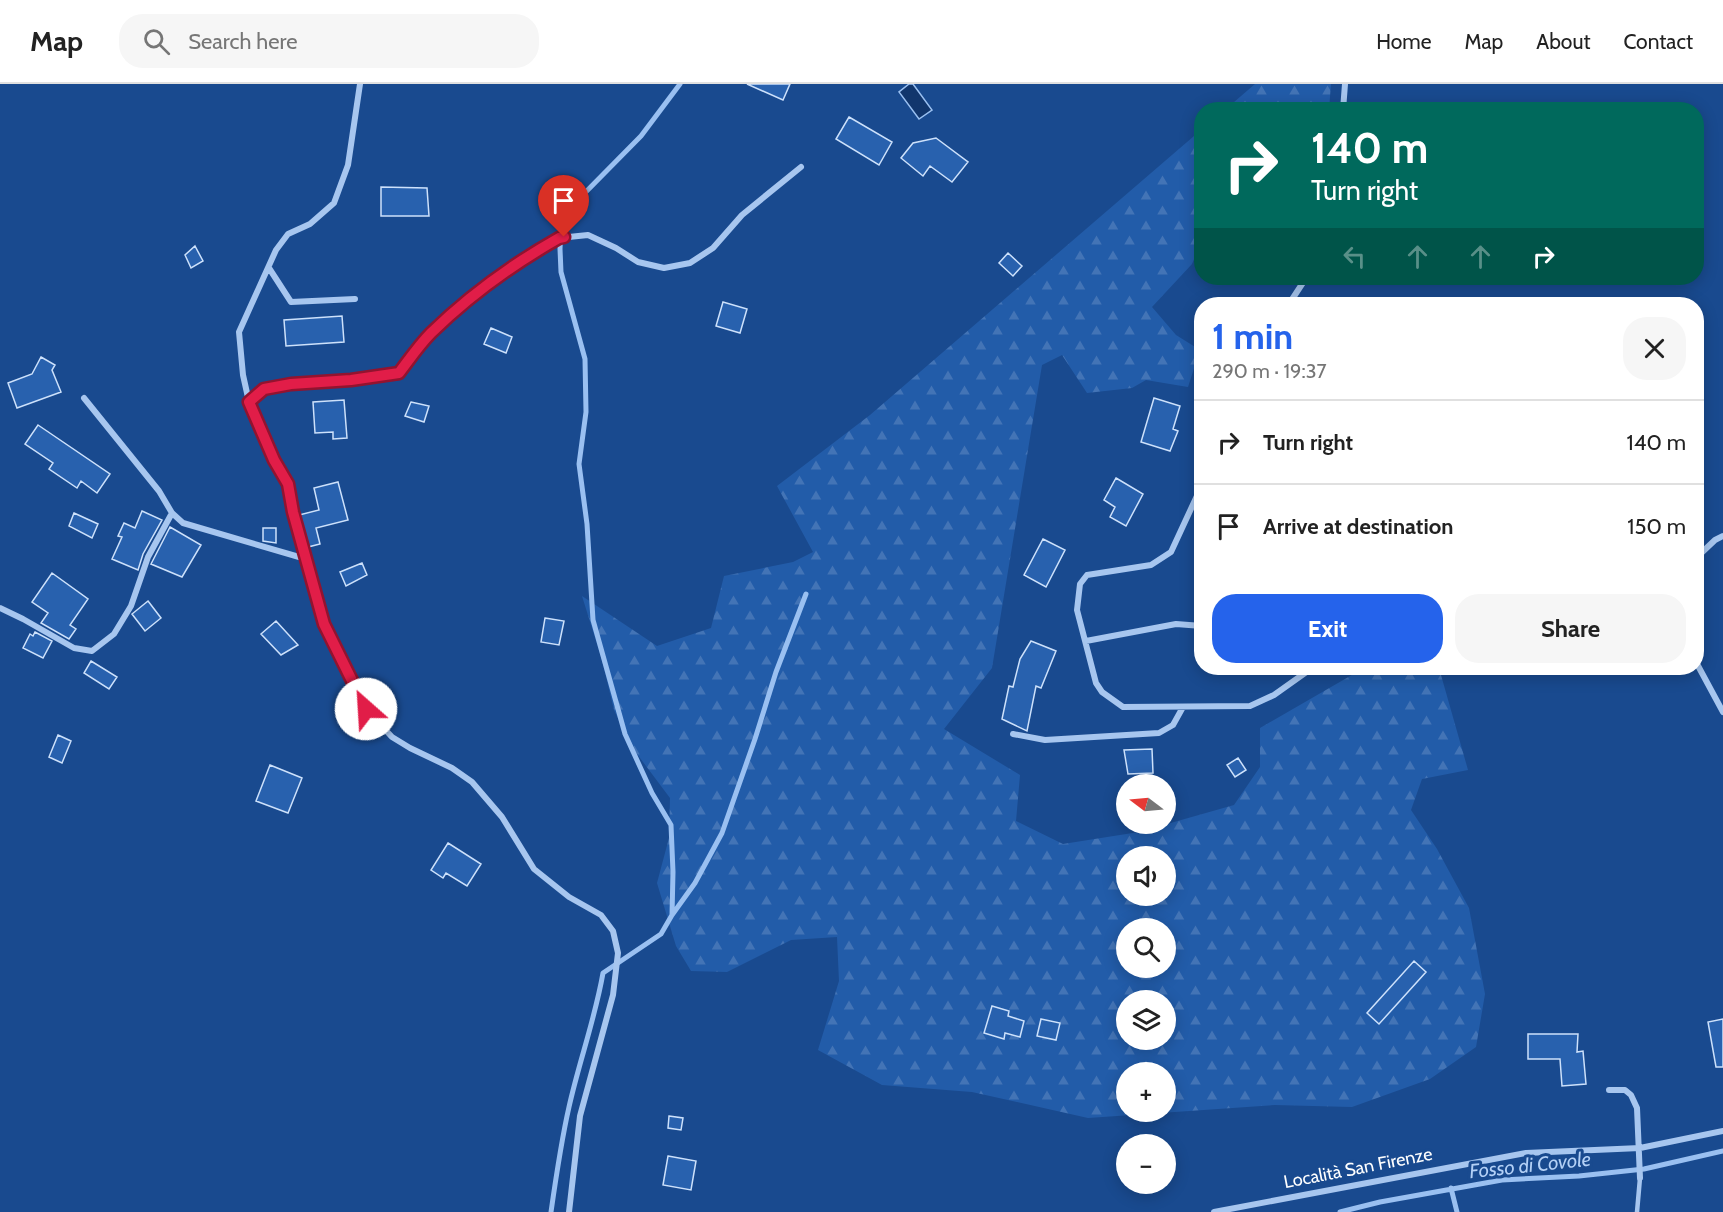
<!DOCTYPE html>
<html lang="en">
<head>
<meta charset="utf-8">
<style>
	body { margin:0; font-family:Cabin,sans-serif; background:#f6f6f6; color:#222; height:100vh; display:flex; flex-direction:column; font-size:22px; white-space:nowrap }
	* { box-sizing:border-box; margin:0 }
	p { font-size:20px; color:#767676 }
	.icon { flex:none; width:33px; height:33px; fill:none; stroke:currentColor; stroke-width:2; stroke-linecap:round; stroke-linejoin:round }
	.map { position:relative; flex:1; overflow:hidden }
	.details { position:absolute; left:1194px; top:213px; width:510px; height:378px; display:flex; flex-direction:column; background:#fff; border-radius:24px; box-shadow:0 3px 15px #0003 }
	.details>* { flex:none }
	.hud { position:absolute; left:1194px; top:18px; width:510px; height:183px; border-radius:24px; box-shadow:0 3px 15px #0003; background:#00695c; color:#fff; overflow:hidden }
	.needle { width:39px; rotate:286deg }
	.fabs { position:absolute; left:1116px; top:690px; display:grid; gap:12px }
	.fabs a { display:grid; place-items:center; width:60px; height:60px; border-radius:50%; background:#fff; box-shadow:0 3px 15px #0003; font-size:30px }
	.pin { position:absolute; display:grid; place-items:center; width:51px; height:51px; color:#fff; margin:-62px -26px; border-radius:50% 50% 50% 0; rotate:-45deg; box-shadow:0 0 6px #0007 }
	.pin .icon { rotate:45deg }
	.me { position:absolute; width:66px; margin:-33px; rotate:334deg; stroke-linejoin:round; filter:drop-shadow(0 0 4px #0008) }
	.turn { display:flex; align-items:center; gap:21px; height:126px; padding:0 18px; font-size:27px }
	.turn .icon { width:78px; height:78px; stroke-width:2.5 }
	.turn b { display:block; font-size:42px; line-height:51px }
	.lanes { display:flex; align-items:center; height:57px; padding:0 18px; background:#0003; justify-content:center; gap:30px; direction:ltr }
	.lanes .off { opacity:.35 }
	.round { display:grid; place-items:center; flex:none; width:63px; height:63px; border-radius:24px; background:#f6f6f6 }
	.head { display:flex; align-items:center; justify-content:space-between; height:102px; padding:0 18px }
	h1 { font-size:36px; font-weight:700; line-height:45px; color:#2563eb }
	.cta { display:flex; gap:12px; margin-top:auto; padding:12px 18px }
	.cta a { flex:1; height:69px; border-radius:24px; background:#2563eb; color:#fff; font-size:24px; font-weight:700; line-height:69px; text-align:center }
	.cta a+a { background:#f6f6f6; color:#222 }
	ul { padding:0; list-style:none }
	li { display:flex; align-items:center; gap:18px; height:84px; padding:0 18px; border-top:2px solid #e0e0e0 }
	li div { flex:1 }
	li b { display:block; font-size:22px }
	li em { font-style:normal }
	header { display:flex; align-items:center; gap:36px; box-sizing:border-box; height:84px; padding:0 30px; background:#fff; border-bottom:2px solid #e0e0e0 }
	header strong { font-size:28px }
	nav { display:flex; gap:33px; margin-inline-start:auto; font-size:21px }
	.search { width:420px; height:54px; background:#f6f6f6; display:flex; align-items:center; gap:15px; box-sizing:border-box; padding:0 21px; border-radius:24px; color:#767676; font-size:22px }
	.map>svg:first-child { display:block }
</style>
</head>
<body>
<header>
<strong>Map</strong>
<div class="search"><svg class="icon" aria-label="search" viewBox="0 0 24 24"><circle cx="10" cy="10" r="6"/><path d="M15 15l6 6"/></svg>Search here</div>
<nav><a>Home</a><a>Map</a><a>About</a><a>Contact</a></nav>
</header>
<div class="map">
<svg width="1723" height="1128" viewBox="0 0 1723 1128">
	<defs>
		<pattern id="forest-firs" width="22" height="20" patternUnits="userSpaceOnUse" patternTransform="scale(1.5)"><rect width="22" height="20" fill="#225ca9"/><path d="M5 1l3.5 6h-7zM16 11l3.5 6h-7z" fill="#4374b6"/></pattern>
	</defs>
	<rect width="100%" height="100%" fill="#194a8f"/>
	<path fill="url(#forest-firs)" fill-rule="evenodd" d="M 1255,0 L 1331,0 L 1329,25 L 1226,25 Z
		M 1201,46 L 1201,159 L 1192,180 L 1152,223 L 1176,251 L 1200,266 L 1188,303 L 1146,296 L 1132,304 L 1087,309 L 1062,271 L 1042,281 L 992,584 L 944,645 L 1020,691 L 1016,737 L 1063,760 L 1139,748 L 1234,721 L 1260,683 L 1260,644 L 1364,584 L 1439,584 L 1468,686 L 1422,695 L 1411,726 L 1437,765 L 1469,824 L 1485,910 L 1476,963 L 1430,995 L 1352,1023 L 1275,1021 L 1088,1034 L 972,1008 L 882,1001 L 818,966 L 839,897 L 837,853 L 791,856 L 727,888 L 691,887 L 676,862 L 657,799 L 669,754 L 670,714 L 631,662 L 614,626 L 602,576 L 582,512 L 657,562 L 711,544 L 724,492 L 793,478 L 813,468 L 777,402 L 870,331 ZM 1126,772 L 1166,772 L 1166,812 L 1126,812 ZM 1126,844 L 1166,844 L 1166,884 L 1126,884 ZM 1126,916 L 1166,916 L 1166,956 L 1126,956 ZM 1126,988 L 1166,988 L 1166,1028 L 1126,1028 Z"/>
	<path fill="#11366d" stroke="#9ac0f1" stroke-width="1.5" d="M 909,0 L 913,0 L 932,26 L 919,35 L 899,8 Z"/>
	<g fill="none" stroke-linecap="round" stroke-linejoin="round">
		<path stroke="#9ac0f1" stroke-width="5" d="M 672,831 L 673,788 L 671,741 L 652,709 L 625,650 L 593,536 L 587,440 L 579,380 L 586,328 L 585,275 L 561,188 L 560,165 L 561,139 L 568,126 L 641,52 L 680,0
			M 1451,1104 L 1457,1128
			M 551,1128 C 556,1093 561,1058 569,1023 C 579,978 595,935 603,889 L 661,850 L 672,831 L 695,799 L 722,749 L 755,655 L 776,588 L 806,510
			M 1340,1128 L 1380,1118 L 1502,1096 L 1579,1092 L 1644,1085 L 1723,1067"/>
	</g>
	<path fill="#2861ae" stroke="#cde1fb" stroke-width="1.5" d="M 747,0 L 790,0 L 783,16 Z
		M 849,33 L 892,58 L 879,81 L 836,55 Z
		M 936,54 L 968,78 L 952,98 L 930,82 L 923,92 L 901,74 L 913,59 Z
		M 381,103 L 427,104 L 429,132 L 381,132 Z
		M 195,162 L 203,177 L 191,184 L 185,171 Z
		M 1008,169 L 1022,182 L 1013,192 L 999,179 Z
		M 723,218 L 747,225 L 740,249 L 716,242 Z
		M 342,232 L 344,258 L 286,262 L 284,236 Z
		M 491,244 L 512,253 L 506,269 L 484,260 Z
		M 41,273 L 55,281 L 52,286 L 61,308 L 17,324 L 8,299 L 32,290 Z
		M 1154,314 L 1180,322 L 1173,345 L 1178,347 L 1170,367 L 1141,358 Z
		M 344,316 L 347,354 L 333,355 L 333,348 L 315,349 L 313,318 Z
		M 411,318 L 429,322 L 424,338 L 405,332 Z
		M 38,341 L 110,390 L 97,409 L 81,397 L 77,404 L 49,385 L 53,379 L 25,360 Z
		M 1116,394 L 1143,410 L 1126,442 L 1110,433 L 1115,423 L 1104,416 Z
		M 338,398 L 348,436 L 316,444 L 320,460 L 308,463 L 299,431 L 319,426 L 314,404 Z
		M 142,427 L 162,436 L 143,470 L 138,486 L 112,475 L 122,453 L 118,452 L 124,439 L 135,444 Z
		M 74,429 L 98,440 L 92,454 L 69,442 Z
		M 170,443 L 201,461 L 182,493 L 151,480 Z
		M 263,444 L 276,444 L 276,459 L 263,457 Z
		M 1043,455 L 1065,466 L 1046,503 L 1024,491 Z
		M 362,479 L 367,491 L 346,502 L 340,488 Z
		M 52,489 L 88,515 L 70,541 L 76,545 L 69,555 L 41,539 L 48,529 L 32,518 Z
		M 148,517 L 161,534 L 145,547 L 132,530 Z
		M 545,534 L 564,537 L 559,561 L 541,558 Z
		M 276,537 L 298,561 L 281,571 L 261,550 Z
		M 35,548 L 52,557 L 43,574 L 23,564 L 30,550 L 33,552 Z
		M 1031,557 L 1056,567 L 1041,604 L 1036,602 L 1027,647 L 1002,635 L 1009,602 L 1013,603 L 1020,575 Z
		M 91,577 L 117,593 L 109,605 L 84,589 Z
		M 58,651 L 71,657 L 62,679 L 49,673 Z
		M 1152,665 L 1153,689 L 1128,690 L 1124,666 Z
		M 1238,674 L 1246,686 L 1235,693 L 1227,681 Z
		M 270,681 L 302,694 L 288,729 L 256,717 Z
		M 448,759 L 481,780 L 467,802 L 446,789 L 443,794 L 431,786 Z
		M 1414,877 L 1426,888 L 1379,940 L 1367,929 Z
		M 992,922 L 1009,927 L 1008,932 L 1024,937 L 1020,953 L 1005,949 L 1004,955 L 984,949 Z
		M 1041,935 L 1060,939 L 1056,956 L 1037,952 Z
		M 1723,935 L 1723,983 L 1716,983 L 1708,938 Z
		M 1528,950 L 1578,950 L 1577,968 L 1583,967 L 1586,1000 L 1562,1002 L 1560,975 L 1528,975 Z
		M 669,1032 L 683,1034 L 681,1046 L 668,1044 Z
		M 668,1072 L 696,1077 L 691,1106 L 663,1101 Z"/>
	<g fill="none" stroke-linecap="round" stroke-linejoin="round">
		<path stroke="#a7c6ef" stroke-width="4.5" d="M 1637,1128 L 1640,1094"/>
		<path stroke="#a7c6ef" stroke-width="6" d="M 360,0 L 348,81 L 334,119 L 310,140 L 288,150 L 276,166 L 239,248 L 243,291 L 249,318 L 274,376 L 288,400 L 293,428 L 324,539 L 366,625 L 392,653 L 410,664 L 452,684 L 472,698 L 502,733 L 534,785 L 569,813 L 601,831 L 613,847 L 618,869 L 613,911 L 580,1032 L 569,1128
			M 1343,26 L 1345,0
			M 269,184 L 291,218 L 355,215
			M 1289,220 L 1306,194
			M 84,314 L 159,407 L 172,429 L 183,439 L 306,475
			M 249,318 L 264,305 L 291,300 L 350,296 L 399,289 L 430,250 L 478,209 L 523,175 L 559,154 L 588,151 L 616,164 L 638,178 L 664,184 L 690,179 L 713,164 L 742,131 L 801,83
			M 1202,401 L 1171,468 L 1151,481 L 1087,491 L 1080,500 L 1077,526 L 1096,599 L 1102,608 L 1123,623 L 1250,622 L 1274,611 L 1312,584
			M 1696,474 L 1715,456 L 1723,452
			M 0,524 L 23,535 L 74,564 L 92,567 L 114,550 L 131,522 L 148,473 L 172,429
			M 1086,557 L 1176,540 L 1202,542
			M 1696,578 L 1723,628
			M 1013,650 L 1045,656 L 1159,649 L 1173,641 L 1183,623
			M 1609,1006 L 1625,1006 L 1631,1011 L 1637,1024 L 1640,1094
			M 1214,1128 L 1526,1069 L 1640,1064 L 1723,1047"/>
	</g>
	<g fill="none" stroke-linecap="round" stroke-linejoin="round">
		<defs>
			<path id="route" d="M 366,625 L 324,540 L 293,428 L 288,400 L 274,376 L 249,318 L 264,305 L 291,300 L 351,296 L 399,289 C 409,276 419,261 431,249 C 469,212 513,180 559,154 L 564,153"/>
		</defs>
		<use href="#route" stroke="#92132f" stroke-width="15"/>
		<use href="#route" stroke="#e11d48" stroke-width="10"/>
	</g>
	<g text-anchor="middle" stroke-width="6" stroke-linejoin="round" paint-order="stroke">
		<g font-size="18" fill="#fff" stroke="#194a8f">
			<text transform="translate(1358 1084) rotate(-11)" y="6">Località San Firenze</text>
		</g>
		<g font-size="20" font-style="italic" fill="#b3d0f6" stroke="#194a8f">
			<text transform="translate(1530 1081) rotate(-6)" y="7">Fosso di Covole</text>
		</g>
	</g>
</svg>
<div class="fabs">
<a><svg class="needle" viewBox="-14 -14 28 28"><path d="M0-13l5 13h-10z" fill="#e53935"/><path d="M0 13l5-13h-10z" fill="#767676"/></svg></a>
<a><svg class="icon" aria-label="sound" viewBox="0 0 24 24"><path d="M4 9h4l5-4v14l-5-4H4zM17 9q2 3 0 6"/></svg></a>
<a><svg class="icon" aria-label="search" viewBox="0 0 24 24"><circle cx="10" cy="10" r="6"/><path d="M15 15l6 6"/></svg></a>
<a><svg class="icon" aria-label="layers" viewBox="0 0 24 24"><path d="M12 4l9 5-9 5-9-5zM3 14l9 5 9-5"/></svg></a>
<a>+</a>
<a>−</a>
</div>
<div class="pin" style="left:564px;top:153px;background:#d93025"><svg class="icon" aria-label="arrive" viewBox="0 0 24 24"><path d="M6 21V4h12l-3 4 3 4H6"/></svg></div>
<svg class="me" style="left:366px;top:625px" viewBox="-20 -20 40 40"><circle r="19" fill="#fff"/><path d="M0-13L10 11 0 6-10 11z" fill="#e11d48"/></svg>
<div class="hud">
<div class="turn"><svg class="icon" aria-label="right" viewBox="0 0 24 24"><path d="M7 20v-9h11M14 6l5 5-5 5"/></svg><div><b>140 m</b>Turn right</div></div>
<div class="lanes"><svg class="icon off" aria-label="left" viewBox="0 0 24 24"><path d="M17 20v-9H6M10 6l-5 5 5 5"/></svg><svg class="icon off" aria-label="ahead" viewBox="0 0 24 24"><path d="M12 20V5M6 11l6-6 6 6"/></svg><svg class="icon off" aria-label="ahead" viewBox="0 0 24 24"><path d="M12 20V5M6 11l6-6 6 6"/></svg><svg class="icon" aria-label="right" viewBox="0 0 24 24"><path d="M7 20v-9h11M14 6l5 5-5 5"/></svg></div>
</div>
<section class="details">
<div class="head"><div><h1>1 min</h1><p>290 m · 19:37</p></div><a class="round"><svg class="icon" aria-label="close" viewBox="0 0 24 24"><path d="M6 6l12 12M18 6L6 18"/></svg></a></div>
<ul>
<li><svg class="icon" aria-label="right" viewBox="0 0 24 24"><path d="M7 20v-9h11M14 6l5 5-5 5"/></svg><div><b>Turn right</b></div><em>140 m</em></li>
<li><svg class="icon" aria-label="arrive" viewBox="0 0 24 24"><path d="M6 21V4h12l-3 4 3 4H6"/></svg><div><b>Arrive at destination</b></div><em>150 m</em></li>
</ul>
<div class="cta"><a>Exit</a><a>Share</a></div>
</section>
</div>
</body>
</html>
